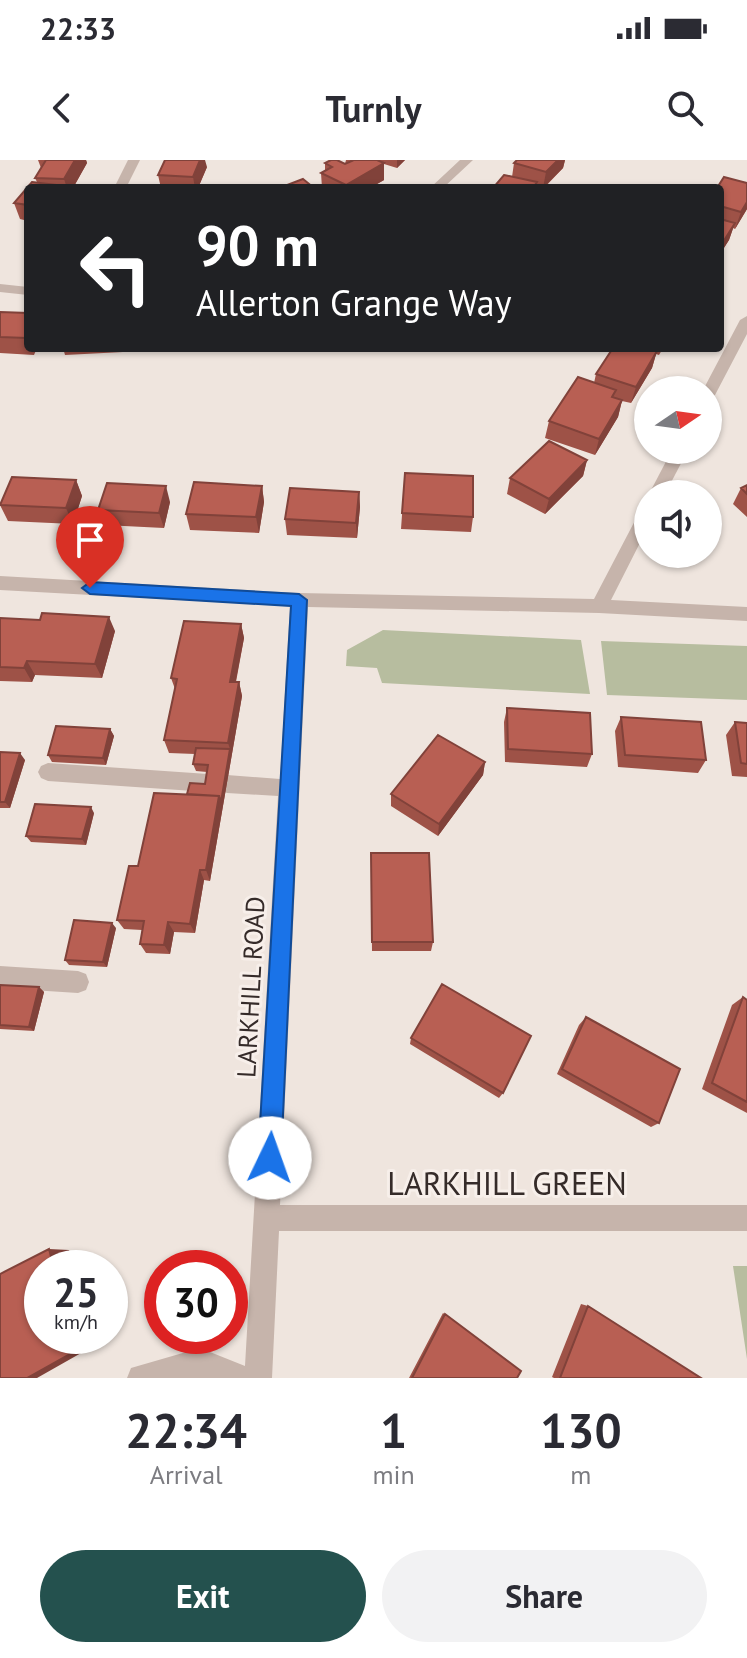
<!DOCTYPE html>
<html lang="en">
<head>
<meta charset="utf-8">
<style>
	body { margin:0; font-family:"PT Sans",sans-serif; background:#f2f2f3; color:#2b2b33; height:100vh; display:flex; flex-direction:column; font-size:30px; white-space:nowrap }
	* { box-sizing:border-box; margin:0 }
	p { font-size:26px; color:#7c7c81 }
	.icon { flex:none; width:44px; height:44px; fill:none; stroke:currentColor; stroke-width:2; stroke-linecap:round; stroke-linejoin:round }
	.map { position:relative; height:1218px; overflow:hidden }
	.sheet { display:flex; flex-direction:column; background:#fff; flex:1 }
	.sheet>* { flex:none }
	.banner { position:absolute; left:24px; top:24px; width:700px; height:168px; border-radius:8px; box-shadow:0 2px 6px #0004; background:#202124; color:#fff; overflow:hidden }
	.needle { width:52px; rotate:77deg }
	.tools { position:absolute; left:634px; top:216px; display:grid; gap:16px }
	.tools a { display:grid; place-items:center; width:88px; height:88px; border-radius:50%; background:#fff; box-shadow:0 2px 6px #0004; font-size:40px }
	.speed { position:absolute; left:24px; top:1090px; display:flex; gap:16px; font-size:40px; font-weight:700; text-align:center }
	.speed>* { display:grid; place-content:center; width:104px; height:104px; border-radius:50%; background:#fff; box-shadow:0 2px 6px #0004; line-height:1 }
	.speed small { font-size:20px; font-weight:400 }
	.speed .limit { border:12px solid #d22; background:#fff; color:#111 }
	.pin { position:absolute; display:grid; place-items:center; width:68px; height:68px; color:#fff; margin:-82px -34px; border-radius:50% 50% 50% 0; rotate:-45deg; box-shadow:0 0 8px #0007 }
	.pin .icon { rotate:45deg }
	.me { position:absolute; width:88px; margin:-44px; rotate:3deg; stroke-linejoin:round; filter:drop-shadow(0 0 6px #0008) }
	.turn { display:flex; align-items:center; gap:28px; height:168px; padding:0 40px; font-size:36px }
	.turn .icon { width:104px; height:104px; stroke-width:2.5 }
	.turn b { display:block; font-size:56px; line-height:68px }
	.eta { display:flex; justify-content:space-evenly; align-items:center; height:136px; text-align:center }
	.eta b { font-size:48px; font-weight:800; line-height:56px }
	.action { display:flex; gap:16px; margin-top:auto; padding:16px 40px }
	.action a { flex:1; height:92px; border-radius:48px; background:#24514e; color:#fff; font-size:32px; font-weight:800; line-height:92px; text-align:center }
	.action a+a { background:#f2f2f3; color:#2b2b33 }
	.status { display:flex; justify-content:space-between; align-items:center; height:56px; padding:0 40px; background:#fff; direction:ltr }
	.status svg { height:22px; fill:currentColor }
	header { display:flex; justify-content:space-between; align-items:center; height:104px; padding:0 40px; background:#fff; font-size:36px; font-weight:800 }
	.map>svg:first-child { display:block }
</style>
</head>
<body>
<div class="status"><b>22:33</b><svg viewBox="0 0 49 12"><path d="M0 12V9h3v3zM5 12V6h3v6zM10 12V3h3v9zM15 12V0h3v12zM26 1h20v11H26zM47 4h2v5h-2z"/></svg></div>
<header><svg class="icon" aria-label="back" viewBox="0 0 24 24"><path d="M15 5l-7 7 7 7"/></svg>Turnly<svg class="icon" aria-label="search" viewBox="0 0 24 24"><circle cx="10" cy="10" r="6"/><path d="M15 15l6 6"/></svg></header>
<div class="map">
<svg width="747" height="1218" viewBox="0 0 747 1218">
	<rect width="100%" height="100%" fill="#efe5de"/>
	<path fill="#b7bd9f" d="M 383,470 L 581,480 L 590,534 L 382,523 L 377,508 L 346,506 L 347,490 Z
		M 601,481 L 747,486 L 747,540 L 607,535 Z
		M 733,1106 L 747,1106 L 747,1199 Z"/>
	<g fill="none" stroke-linecap="round" stroke-linejoin="round">
		<path fill="#c6b4ab" fill-rule="evenodd" d="M 128,0 L 140,0 L 126,28 L 114,28 Z
			M 460,0 L 473,0 L 443,28 L 430,28 Z
			M 0,124 L 28,127 L 28,135 L 0,132 Z
			M 747,156 L 747,174 L 715,235 L 708,240 L 708,230 L 703,230 L 740,160 Z
			M 672,290 L 688,290 L 665,334 L 649,334 Z
			M 648,345 L 648,367 L 611,440 L 747,447 L 747,461 L 599,453 L 308,447 L 280,1045 L 747,1045 L 747,1071 L 279,1071 L 272,1218 L 127,1218 L 131,1208 L 200,1188 L 245,1206 L 278,636 L 227,633 L 220,630 L 217,625 L 208,632 L 48,621 L 41,618 L 38,612 L 41,606 L 48,603 L 208,614 L 215,617 L 218,622 L 227,615 L 280,619 L 290,446 L 0,430 L 0,416 L 299,433 L 594,439 L 640,351 Z
			M 0,806 L 78,811 L 86,814 L 89,822 L 86,830 L 78,833 L 0,828 Z"/>
	</g>
	<path fill="#9e5247" d="M 38,0 L 86,0 L 87,3 L 73,28 L 28,28 L 28,61 L 20,59 L 14,43 L 32,22 L 37,22 L 35,18 L 41,8 Z
		M 346,0 L 405,0 L 397,8 L 384,4 L 384,20 L 370,28 L 322,28 L 321,13 L 325,10 L 325,3 L 345,4 Z
		M 517,0 L 565,0 L 563,8 L 544,28 L 536,27 L 512,17 L 514,3 Z
		M 207,7 L 198,28 L 161,28 L 158,15 Z
		M 720,28 L 747,49 L 735,69 L 733,68 L 729,80 L 720,94 Z
		M 0,152 L 28,153 L 28,188 L 37,188 L 34,195 L 0,193 Z
		M 63,188 L 123,188 L 123,192 L 65,195 Z
		M 613,188 L 663,188 L 659,195 L 656,194 L 652,208 L 631,243 L 622,241 L 618,257 L 595,295 L 545,278 L 549,261 L 594,223 L 596,214 Z
		M 587,300 L 583,316 L 545,354 L 507,334 L 510,318 Z
		M 405,313 L 473,357 L 471,372 L 401,369 Z
		M 76,320 L 82,336 L 73,364 L 8,361 L 0,345 Z
		M 747,325 L 747,357 L 733,344 L 741,328 Z
		M 262,326 L 264,342 L 259,373 L 190,370 L 186,354 Z
		M 359,332 L 360,347 L 357,378 L 287,375 L 285,359 Z
		M 170,342 L 164,368 L 104,365 L 98,350 Z
		M 0,458 L 115,471 L 102,518 L 35,515 L 32,522 L 0,521 Z
		M 241,464 L 244,478 L 236,522 L 239,522 L 242,536 L 210,721 L 204,720 L 195,773 L 174,772 L 170,794 L 146,793 L 140,784 L 142,770 L 124,769 L 117,760 L 138,706 L 187,634 L 205,624 L 207,612 L 196,611 L 193,604 L 195,594 L 169,593 L 164,580 L 175,529 L 171,518 Z
		M 507,548 L 592,594 L 587,607 L 505,602 L 504,562 Z
		M 621,557 L 706,600 L 698,613 L 618,607 L 615,571 Z
		M 735,562 L 747,563 L 747,617 L 732,616 L 726,575 Z
		M 110,569 L 114,576 L 106,605 L 52,602 L 48,595 Z
		M 0,592 L 25,600 L 10,648 L 0,648 Z
		M 485,602 L 483,615 L 438,676 L 391,646 L 391,634 Z
		M 94,653 L 86,685 L 31,682 L 26,676 Z
		M 371,693 L 433,782 L 431,791 L 372,791 Z
		M 116,768 L 107,807 L 69,805 L 65,800 Z
		M 0,825 L 39,827 L 44,832 L 34,871 L 0,869 Z
		M 743,837 L 747,840 L 747,953 L 702,929 L 732,845 Z
		M 586,857 L 659,963 L 651,967 L 557,914 L 579,865 Z
		M 411,878 L 503,933 L 499,938 L 410,884 Z
		M 581,1144 L 588,1146 L 701,1218 L 554,1218 L 552,1217 Z
		M 443,1153 L 521,1211 L 517,1218 L 409,1218 Z"/>
	<path fill="#81423a" d="M 75,0 L 86,0 L 87,3 L 73,28 L 67,28 L 64,19 Z
		M 200,0 L 205,0 L 207,7 L 198,28 L 195,28 L 193,17 Z
		M 397,0 L 405,0 L 397,8 Z
		M 558,0 L 565,0 L 563,8 L 543,28 L 546,12 Z
		M 384,3 L 384,20 L 370,28 L 346,28 L 346,25 Z
		M 747,42 L 747,49 L 735,69 L 741,52 Z
		M 735,63 L 729,80 L 720,94 L 720,87 Z
		M 657,191 L 652,208 L 631,243 L 636,227 Z
		M 622,240 L 618,257 L 595,295 L 599,279 Z
		M 587,300 L 583,316 L 545,354 L 549,339 Z
		M 76,320 L 82,336 L 73,364 L 66,348 Z
		M 166,326 L 170,342 L 164,368 L 159,353 Z
		M 262,326 L 264,342 L 259,373 L 256,357 Z
		M 359,332 L 360,347 L 357,378 L 356,363 Z
		M 109,457 L 115,471 L 102,518 L 95,504 Z
		M 241,464 L 244,478 L 233,535 L 230,522 Z
		M 27,501 L 35,515 L 32,522 L 24,508 Z
		M 239,522 L 242,536 L 210,721 L 206,710 L 219,636 L 230,589 L 228,583 Z
		M 110,569 L 114,576 L 106,605 L 103,598 Z
		M 20,593 L 25,600 L 10,648 L 5,642 Z
		M 485,602 L 483,615 L 438,676 L 439,664 Z
		M 91,647 L 94,653 L 86,685 L 82,679 Z
		M 200,710 L 204,720 L 195,773 L 190,764 Z
		M 168,762 L 174,772 L 170,794 L 164,785 Z
		M 112,763 L 116,768 L 107,807 L 103,802 Z
		M 39,827 L 44,832 L 34,871 L 29,867 Z
		M 49,1089 L 69,1090 L 75,1108 L 54,1108 Z
		M 74,1176 L 94,1176 L 97,1184 L 37,1218 L 27,1218 Z"/>
	<path fill="#b85f53" stroke="#81423a" stroke-width="2" d="M 46,0 L 75,0 L 64,19 L 35,18 Z
		M 165,0 L 200,0 L 193,17 L 158,15 Z
		M 331,0 L 337,0 L 345,4 L 352,1 L 351,0 L 377,0 L 384,3 L 346,25 L 321,13 L 332,7 L 325,3 Z
		M 517,0 L 558,0 L 546,12 L 514,3 Z
		M 504,15 L 537,22 L 533,28 L 493,28 Z
		M 724,17 L 747,23 L 747,42 L 741,52 L 720,46 L 720,28 L 717,28 Z
		M 303,19 L 314,28 L 291,28 L 287,25 Z
		M 32,22 L 65,26 L 64,28 L 28,28 L 28,45 L 14,43 Z
		M 720,59 L 735,63 L 720,87 Z
		M 0,152 L 28,153 L 27,178 L 0,177 Z
		M 613,188 L 647,188 L 657,191 L 636,227 L 596,214 Z
		M 578,217 L 616,230 L 612,237 L 622,240 L 599,279 L 549,261 Z
		M 549,281 L 587,300 L 549,339 L 510,318 Z
		M 405,313 L 473,316 L 473,357 L 402,353 Z
		M 12,317 L 76,320 L 66,348 L 0,345 Z
		M 194,322 L 262,326 L 256,357 L 186,354 Z
		M 107,323 L 166,326 L 159,353 L 98,350 Z
		M 747,325 L 747,334 L 741,328 Z
		M 290,328 L 359,332 L 356,363 L 285,359 Z
		M 42,453 L 109,457 L 95,504 L 27,501 L 24,508 L 0,507 L 0,458 L 40,460 Z
		M 184,461 L 241,464 L 230,522 L 239,522 L 228,583 L 164,580 L 177,519 L 171,518 Z
		M 507,548 L 590,553 L 592,594 L 508,589 Z
		M 621,557 L 701,562 L 706,600 L 625,595 Z
		M 735,562 L 747,563 L 747,604 L 741,603 Z
		M 56,566 L 110,569 L 103,598 L 48,595 Z
		M 438,575 L 485,602 L 439,664 L 391,634 Z
		M 196,588 L 230,589 L 221,642 L 219,636 L 187,634 L 190,623 L 205,624 L 208,605 L 193,604 Z
		M 0,592 L 20,593 L 5,642 L 0,642 Z
		M 154,633 L 219,636 L 206,710 L 200,710 L 190,764 L 168,762 L 164,785 L 140,784 L 144,761 L 117,760 L 129,706 L 138,706 Z
		M 35,644 L 91,647 L 82,679 L 26,676 Z
		M 371,693 L 429,693 L 433,782 L 372,782 Z
		M 74,760 L 112,763 L 103,802 L 65,800 Z
		M 442,824 L 531,876 L 503,933 L 411,878 Z
		M 0,825 L 39,827 L 29,867 L 0,865 Z
		M 743,837 L 747,840 L 747,942 L 712,923 Z
		M 586,857 L 680,909 L 659,963 L 562,909 Z
		M 49,1089 L 54,1108 L 42,1108 L 42,1176 L 74,1176 L 77,1190 L 27,1218 L 0,1218 L 0,1114 Z
		M 588,1146 L 701,1218 L 560,1218 Z
		M 445,1154 L 521,1211 L 517,1218 L 412,1218 Z"/>
	<path fill="#1a73e8" stroke="#114b97" stroke-width="2" d="M 90,422 L 299,434 L 307,440 L 281,998 L 278,1006 L 270,1009 L 261,1006 L 258,998 L 291,446 L 90,434 L 82,428 Z"/>
	<g text-anchor="middle" stroke-width="6" stroke-linejoin="round" paint-order="stroke">
		<g font-size="26" fill="#352b29" stroke="#f7efea">
			<text transform="translate(251 827) rotate(-87)" y="9">LARKHILL ROAD</text>
		</g>
		<g font-size="32" fill="#352b29" stroke="#f7efea">
			<text x="507" y="1035">LARKHILL GREEN</text>
		</g>
	</g>
</svg>
<div class="tools">
<a><svg class="needle" viewBox="-14 -14 28 28"><path d="M0-13l5 13h-10z" fill="#e53935"/><path d="M0 13l5-13h-10z" fill="#7c7c81"/></svg></a>
<a><svg class="icon" aria-label="sound" viewBox="0 0 24 24"><path d="M4 9h4l5-4v14l-5-4H4zM17 9q2 3 0 6"/></svg></a>
</div>
<div class="speed"><div>25<small>km/h</small></div><div class="limit">30</div></div>
<div class="pin" style="left:90px;top:428px;background:#d93025"><svg class="icon" aria-label="arrive" viewBox="0 0 24 24"><path d="M6 21V4h12l-3 4 3 4H6"/></svg></div>
<svg class="me" style="left:270px;top:998px" viewBox="-20 -20 40 40"><circle r="19" fill="#fff"/><path d="M0-13L10 11 0 6-10 11z" fill="#1a73e8"/></svg>
<div class="banner">
<div class="turn"><svg class="icon" aria-label="left" viewBox="0 0 24 24"><path d="M17 20v-9H6M10 6l-5 5 5 5"/></svg><div><b>90 m</b>Allerton Grange Way</div></div>
</div>
</div>
<section class="sheet">
<div class="eta">
<div><b>22:34</b><p>Arrival</p></div>
<div><b>1</b><p>min</p></div>
<div><b>130</b><p>m</p></div>
</div>
<div class="action"><a>Exit</a><a>Share</a></div>
</section>
</body>
</html>
